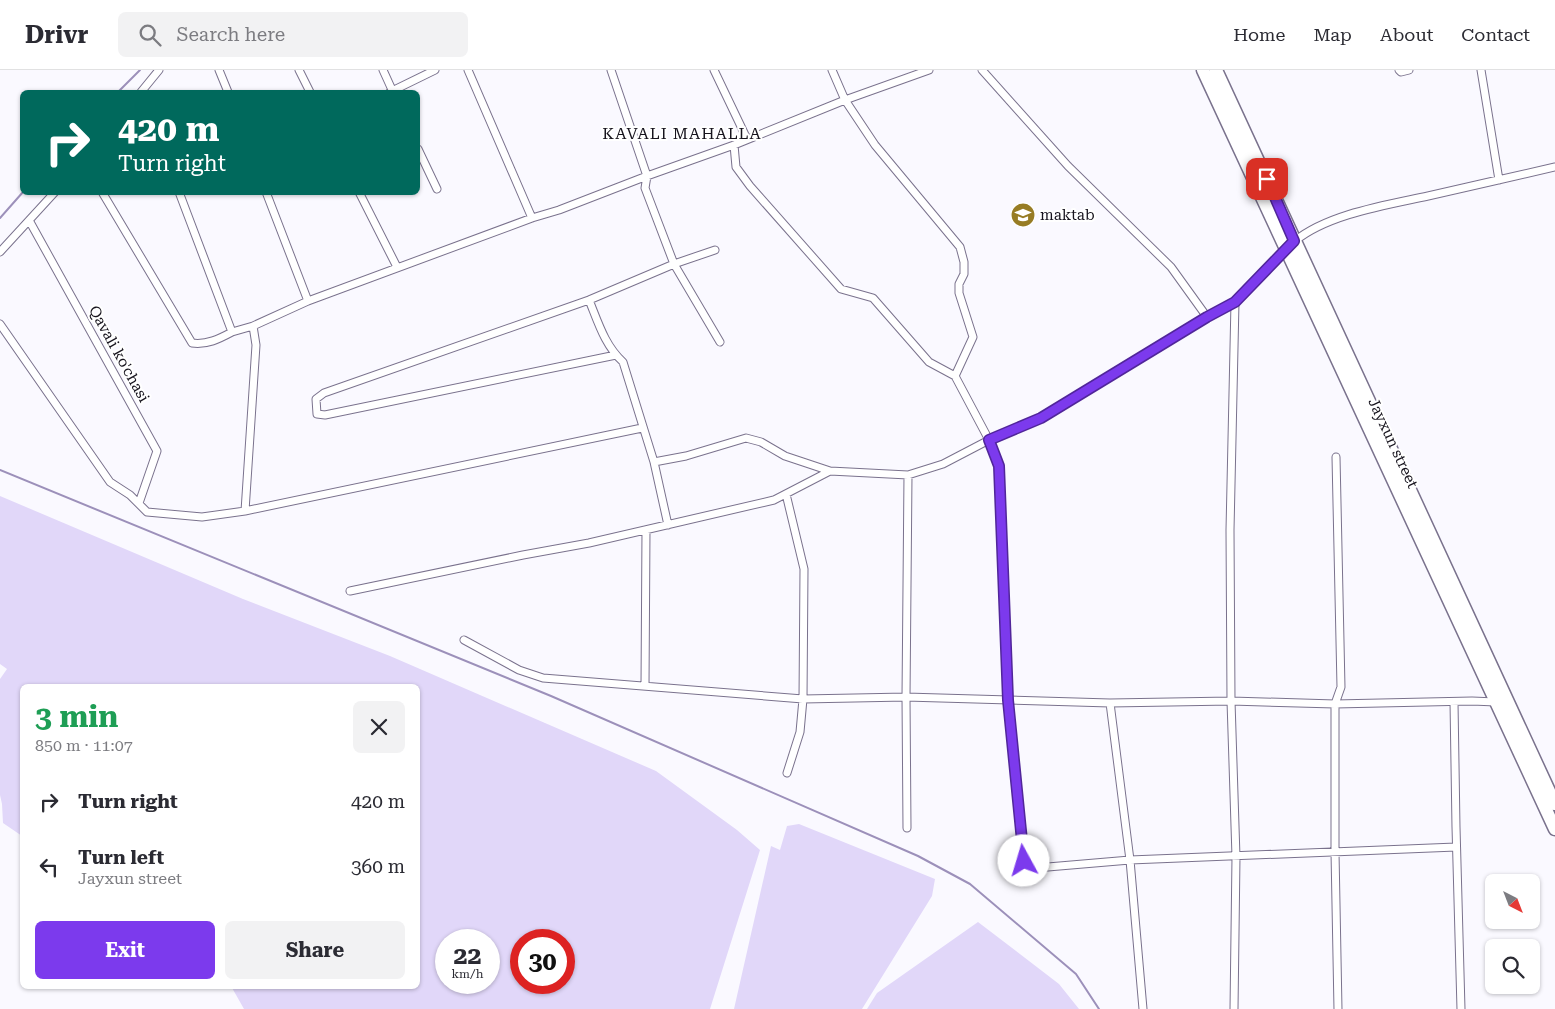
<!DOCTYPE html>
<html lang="en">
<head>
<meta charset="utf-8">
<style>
	body { margin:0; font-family:"Roboto Serif",serif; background:#f2f2f3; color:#2b2b33; height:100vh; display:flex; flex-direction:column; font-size:19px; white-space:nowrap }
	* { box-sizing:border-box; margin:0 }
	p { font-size:16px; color:#7c7c81 }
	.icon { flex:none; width:28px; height:28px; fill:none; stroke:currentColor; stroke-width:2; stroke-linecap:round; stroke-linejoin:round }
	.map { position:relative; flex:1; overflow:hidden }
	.side { position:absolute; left:20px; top:614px; width:400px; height:305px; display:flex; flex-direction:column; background:#fff; border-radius:8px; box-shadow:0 1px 4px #0004 }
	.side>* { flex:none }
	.hud { position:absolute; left:20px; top:20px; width:400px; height:105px; border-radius:8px; box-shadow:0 1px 4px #0004; background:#00695c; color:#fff; overflow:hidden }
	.needle { width:32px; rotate:138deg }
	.fabs { position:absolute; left:1485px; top:804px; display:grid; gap:10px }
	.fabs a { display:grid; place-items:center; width:55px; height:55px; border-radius:8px; background:#fff; box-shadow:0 1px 4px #0004; font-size:25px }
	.speed { position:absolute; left:435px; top:859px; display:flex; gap:10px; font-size:25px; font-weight:700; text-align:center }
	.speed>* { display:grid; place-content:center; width:65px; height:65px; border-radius:50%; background:#fff; box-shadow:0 1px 4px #0004; line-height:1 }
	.speed small { font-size:12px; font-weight:400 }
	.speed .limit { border:8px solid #d22; background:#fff; color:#111 }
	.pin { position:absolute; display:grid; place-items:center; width:42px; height:42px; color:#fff; margin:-21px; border-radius:10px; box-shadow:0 2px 8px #0006 }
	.me { position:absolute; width:55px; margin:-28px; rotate:354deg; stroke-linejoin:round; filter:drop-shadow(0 0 4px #0008) }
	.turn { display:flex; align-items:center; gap:18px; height:105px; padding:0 15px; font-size:22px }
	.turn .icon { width:65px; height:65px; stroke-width:2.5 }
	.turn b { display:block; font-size:35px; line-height:42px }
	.round { display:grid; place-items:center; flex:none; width:52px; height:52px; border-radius:8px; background:#f2f2f3 }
	.summary { display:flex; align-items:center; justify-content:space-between; height:85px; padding:0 15px }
	h1 { font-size:30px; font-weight:700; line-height:38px; color:#1e9e55 }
	.primary-button { display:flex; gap:10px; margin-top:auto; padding:10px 15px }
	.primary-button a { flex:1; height:58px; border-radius:8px; background:#7c3aed; color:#fff; font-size:20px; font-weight:700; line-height:58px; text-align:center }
	.primary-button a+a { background:#f2f2f3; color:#2b2b33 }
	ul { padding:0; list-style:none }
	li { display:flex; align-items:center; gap:15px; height:65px; padding:0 15px }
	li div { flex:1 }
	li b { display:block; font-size:19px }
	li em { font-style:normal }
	header { display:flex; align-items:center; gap:30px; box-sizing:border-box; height:70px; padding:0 25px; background:#fff; border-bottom:1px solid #e1e1e2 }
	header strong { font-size:24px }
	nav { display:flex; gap:28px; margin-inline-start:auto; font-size:18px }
	.search { width:350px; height:45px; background:#f2f2f3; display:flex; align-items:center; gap:12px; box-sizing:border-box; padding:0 18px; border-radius:8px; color:#7c7c81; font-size:19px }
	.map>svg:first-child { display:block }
</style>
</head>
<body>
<header>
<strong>Drivr</strong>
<div class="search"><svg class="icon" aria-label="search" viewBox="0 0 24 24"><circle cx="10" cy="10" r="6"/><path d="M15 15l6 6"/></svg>Search here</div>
<nav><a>Home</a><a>Map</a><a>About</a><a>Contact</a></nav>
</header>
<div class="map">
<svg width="1555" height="939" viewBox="0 0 1555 939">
	<rect width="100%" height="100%" fill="#faf9ff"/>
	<path fill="#e1d7f9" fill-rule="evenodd" d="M 0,426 L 243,529 L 390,586 L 656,701 L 737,760 L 760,780 L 710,939 L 244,939 L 231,916 L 418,916 L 418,616 L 22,616 L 22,766 L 3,753 L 2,734 L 0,725 L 0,609 L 7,599 L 0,594 ZM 446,870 L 489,870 L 489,912 L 446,912 ZM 521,870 L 564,870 L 564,912 L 521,912 Z
		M 799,754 L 935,809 L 932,826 L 862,939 L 734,939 L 771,776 L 780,780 L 787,756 Z
		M 978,852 L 1059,914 L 1079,939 L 867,939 L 877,923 Z"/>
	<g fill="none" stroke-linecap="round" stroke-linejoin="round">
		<path stroke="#9c90ba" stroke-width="2" d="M 118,22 L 140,0
			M 0,148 L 23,122
			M 0,400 L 551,626 L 918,786 L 970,814 L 1076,904 L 1099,939"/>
		<defs>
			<path id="street" d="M 219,0 L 228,22
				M 299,0 L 310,22
				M 383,0 L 393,22
				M 468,0 L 532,148
				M 611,0 L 647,106 L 645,118 L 674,194 L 720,272
				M 714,0 L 747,69
				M 832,0 L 845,30 L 875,75 L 960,177 L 964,192 L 964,204 L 959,214 L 959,223 L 973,267 L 955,306
				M 982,0 L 1068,96 L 1171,197 L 1207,247
				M 1399,0 L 1401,2 L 1409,0
				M 1481,0 L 1499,110
				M 141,22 L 159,0
				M 390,22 L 435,0
				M 734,75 L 736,97 L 750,116 L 841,219 L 873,228 L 929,292 L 955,306 L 989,370 L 999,396 L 1008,630 L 1024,791 L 1029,797 L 1036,798 L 1130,790 L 1456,777
				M 418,79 L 437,119
				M 102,122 L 192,273 C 207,275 219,269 232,262
				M 179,122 L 232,262 L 253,256
				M 266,122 L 308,231
				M 359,122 L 397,197
				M 30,152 L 157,381 L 139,433
				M 0,182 L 55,122
				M 589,230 C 598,252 605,276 623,292 L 654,392 L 668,455
				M 0,254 L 110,412 L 130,425 L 147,442 L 202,447 L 245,441 L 642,358
				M 616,285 L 325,345 L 317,344 L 316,329 L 324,323 L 589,230 L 674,194 L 715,180
				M 1336,387 L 1341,617 L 1335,634 L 1335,782 L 1338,939
				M 654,392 L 686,386 L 746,368 L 761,372 L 785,386 L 830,401
				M 786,424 L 804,499 L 803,629 L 800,662 L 787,703
				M 245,441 L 256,275 L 253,256 L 308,231 L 532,148 L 559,140 L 647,106 L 734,75 L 845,30 L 929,0
				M 350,521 L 523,485 L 589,473 L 774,430 L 830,401 L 908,405 L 943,394 L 989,370 L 1041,348 L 1207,247 L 1235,232 L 1295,171 C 1328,144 1387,135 1428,126 C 1470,116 1513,107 1555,97
				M 464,570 L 519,600 L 543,608 L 803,629 L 906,627 L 1110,633 L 1231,631 L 1335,634 L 1472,631 L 1496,632
				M 645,616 L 646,460
				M 1454,632 L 1456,757 L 1461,939
				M 1110,633 L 1130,790 L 1143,939
				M 907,758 L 906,627 L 908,405
				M 1234,939 L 1236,787 L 1231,631 L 1230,460 L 1235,232"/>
			<path id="highway" d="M 1203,0 L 1555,759
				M 1216,0 L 1555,734"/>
		</defs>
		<use href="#street" stroke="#7a728d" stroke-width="9"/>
		<use href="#highway" stroke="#7a728d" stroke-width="15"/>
		<use href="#street" stroke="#fff" stroke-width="7"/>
		<use href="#highway" stroke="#fff" stroke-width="12"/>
	</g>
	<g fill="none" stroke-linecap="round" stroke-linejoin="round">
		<defs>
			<path id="route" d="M 1024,791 L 1008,630 L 999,396 L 989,370 L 1041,348 L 1207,247 L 1235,232 L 1294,171 L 1267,109"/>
		</defs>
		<use href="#route" stroke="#51269a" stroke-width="12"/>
		<use href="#route" stroke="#7c3aed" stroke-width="9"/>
	</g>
	<defs>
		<symbol id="school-disc" viewBox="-11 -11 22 22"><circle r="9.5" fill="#977c24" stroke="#fff"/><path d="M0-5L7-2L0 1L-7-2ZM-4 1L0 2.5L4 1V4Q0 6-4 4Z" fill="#fff"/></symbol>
	</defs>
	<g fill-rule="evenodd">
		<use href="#school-disc" x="1009" y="131" width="28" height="28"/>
	</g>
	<g text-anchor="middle" stroke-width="4" stroke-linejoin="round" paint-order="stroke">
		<g font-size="15" fill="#16131d" stroke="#fff" text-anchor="start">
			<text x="1040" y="150">maktab</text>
		</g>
		<g font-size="15" fill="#16131d" stroke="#fff">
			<text transform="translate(119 284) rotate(61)" y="5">Qavali ko'chasi</text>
			<text transform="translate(1393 373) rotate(65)" y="5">Jayxun street</text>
		</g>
		<g font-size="16" letter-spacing="1" fill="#16131d" stroke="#fff">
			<text x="682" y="69">KAVALI MAHALLA</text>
		</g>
	</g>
</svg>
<div class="fabs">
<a><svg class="needle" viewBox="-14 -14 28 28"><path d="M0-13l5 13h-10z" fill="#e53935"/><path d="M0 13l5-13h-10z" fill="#7c7c81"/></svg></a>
<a><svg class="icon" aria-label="search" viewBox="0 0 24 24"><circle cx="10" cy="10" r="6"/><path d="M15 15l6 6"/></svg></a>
</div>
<div class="speed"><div>22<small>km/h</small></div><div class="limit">30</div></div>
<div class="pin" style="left:1267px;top:109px;background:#d93025"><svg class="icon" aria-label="arrive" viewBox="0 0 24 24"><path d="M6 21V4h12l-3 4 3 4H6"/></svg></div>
<svg class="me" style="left:1024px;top:791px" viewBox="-20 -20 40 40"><circle r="19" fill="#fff"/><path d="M0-13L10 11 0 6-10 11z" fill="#7c3aed"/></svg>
<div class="hud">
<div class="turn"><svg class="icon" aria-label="right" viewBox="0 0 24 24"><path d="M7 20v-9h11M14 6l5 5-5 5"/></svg><div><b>420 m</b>Turn right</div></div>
</div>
<section class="side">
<div class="summary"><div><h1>3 min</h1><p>850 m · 11:07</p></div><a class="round"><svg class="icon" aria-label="close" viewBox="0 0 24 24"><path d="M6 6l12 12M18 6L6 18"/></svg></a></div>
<ul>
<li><svg class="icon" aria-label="right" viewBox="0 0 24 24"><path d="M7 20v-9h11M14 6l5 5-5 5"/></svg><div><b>Turn right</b></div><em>420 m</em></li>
<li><svg class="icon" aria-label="left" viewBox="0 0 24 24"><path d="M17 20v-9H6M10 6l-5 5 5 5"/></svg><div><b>Turn left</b><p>Jayxun street</p></div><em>360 m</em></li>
</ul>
<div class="primary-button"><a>Exit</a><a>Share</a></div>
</section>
</div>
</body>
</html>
